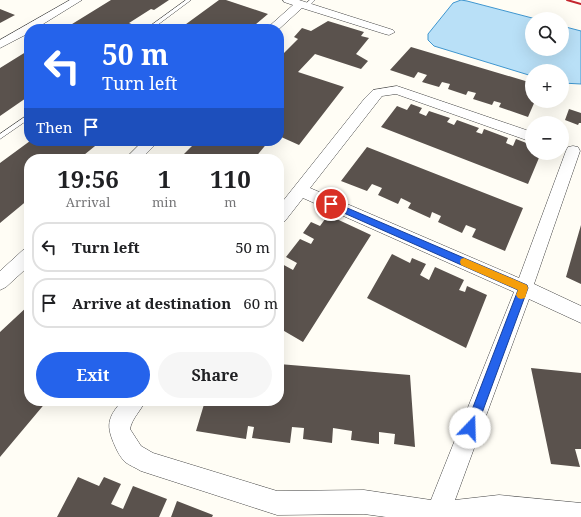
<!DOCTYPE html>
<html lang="en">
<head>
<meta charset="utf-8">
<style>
	body { margin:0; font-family:"Noto Serif",serif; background:#f6f6f6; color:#202124; height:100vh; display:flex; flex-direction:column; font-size:15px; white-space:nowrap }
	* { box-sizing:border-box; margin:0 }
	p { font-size:13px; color:#757577 }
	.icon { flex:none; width:22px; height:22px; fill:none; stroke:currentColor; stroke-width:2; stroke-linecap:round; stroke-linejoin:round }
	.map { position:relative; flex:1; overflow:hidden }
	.side { position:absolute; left:24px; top:154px; width:260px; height:252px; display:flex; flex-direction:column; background:#fff; border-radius:16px; box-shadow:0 4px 16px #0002 }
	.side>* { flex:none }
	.top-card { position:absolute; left:24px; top:24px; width:260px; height:122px; border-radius:16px; box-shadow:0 4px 16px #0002; background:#2563eb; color:#fff; overflow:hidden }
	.buttons { position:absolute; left:525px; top:12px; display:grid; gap:8px }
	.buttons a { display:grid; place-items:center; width:44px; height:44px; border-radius:50%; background:#fff; box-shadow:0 4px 16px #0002; font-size:20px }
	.pin { position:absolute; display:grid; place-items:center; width:34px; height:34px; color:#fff; margin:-17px; border:2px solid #fff; border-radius:50%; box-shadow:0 1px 4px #0007 }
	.me { position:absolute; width:44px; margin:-22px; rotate:21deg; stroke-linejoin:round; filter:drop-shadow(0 0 3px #0008) }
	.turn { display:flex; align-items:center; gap:14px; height:84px; padding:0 12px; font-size:18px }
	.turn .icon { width:52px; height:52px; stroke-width:2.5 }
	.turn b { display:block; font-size:28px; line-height:34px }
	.then { display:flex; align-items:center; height:38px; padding:0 12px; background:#0003; gap:8px; font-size:15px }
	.eta { display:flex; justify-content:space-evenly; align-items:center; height:68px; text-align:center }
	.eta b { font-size:24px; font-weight:700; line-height:28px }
	.button { display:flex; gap:8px; margin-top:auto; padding:8px 12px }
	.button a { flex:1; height:46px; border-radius:24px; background:#2563eb; color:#fff; font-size:16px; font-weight:700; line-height:46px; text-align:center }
	.button a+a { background:#f6f6f6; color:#202124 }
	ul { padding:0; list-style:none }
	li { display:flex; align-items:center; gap:12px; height:50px; margin:0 8px 6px; padding:0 4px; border:2px solid #e0e0e0; border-radius:16px }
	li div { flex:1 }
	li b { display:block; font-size:15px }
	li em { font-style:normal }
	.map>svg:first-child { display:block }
</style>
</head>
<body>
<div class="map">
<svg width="581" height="517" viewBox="0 0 581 517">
	<rect width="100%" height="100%" fill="#fffdf5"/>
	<path fill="#b9e0f7" stroke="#3f96cf" d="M 461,0 L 467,1 L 536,19 L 532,19 L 532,49 L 562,49 L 562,26 L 581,31 L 581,84 L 562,83 L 562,71 L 532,71 L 532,76 L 434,46 L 428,40 L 428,34 L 453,3 Z"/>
	<path fill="#5a524d" d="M 111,0 L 169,0 L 154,10 L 151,9 L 129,23 L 134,25 L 129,29 L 64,29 Z
		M 219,0 L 226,0 L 268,14 L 250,29 L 186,29 L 182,27 Z
		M 0,9 L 15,15 L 0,23 Z
		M 328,21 L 364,32 L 361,36 L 369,38 L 356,54 L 368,61 L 361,69 L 315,54 L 298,72 L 344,87 L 299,145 L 279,136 L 279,58 L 298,39 L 294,37 L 302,28 L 311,31 Z
		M 411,47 L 532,83 L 532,101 L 535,101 L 528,117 L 499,107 L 501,103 L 494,101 L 492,105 L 473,99 L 476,93 L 468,91 L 466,95 L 448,89 L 450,84 L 442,82 L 439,87 L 422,82 L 427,75 L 418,72 L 414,78 L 390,70 Z
		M 29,50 L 29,96 L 0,116 L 0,68 Z
		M 411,104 L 422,108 L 419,113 L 426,116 L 429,111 L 450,118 L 447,122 L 454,125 L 457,120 L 479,128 L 476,132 L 482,134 L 484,129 L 508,138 L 506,143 L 513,146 L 516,139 L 529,144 L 527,148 L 532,150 L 532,153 L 541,153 L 528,184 L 381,127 L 397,106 L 407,110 Z
		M 569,109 L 581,113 L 581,123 L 579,123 L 578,125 L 565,120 Z
		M 30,141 L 100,142 L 79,159 L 29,159 L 29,199 L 0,223 L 0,163 Z
		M 197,141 L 269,141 L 254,159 L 179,159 Z
		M 367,147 L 523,208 L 505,251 L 472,237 L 476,229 L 466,225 L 462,233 L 438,222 L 441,216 L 432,212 L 430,218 L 408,208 L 411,203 L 401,198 L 398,204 L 378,195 L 382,188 L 372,184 L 367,191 L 341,181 Z
		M 328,215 L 371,235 L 303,342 L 279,328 L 279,268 L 282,264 L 293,270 L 297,263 L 286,257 L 300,239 L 311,244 L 314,239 L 303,233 L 311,222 L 320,226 Z
		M 581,225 L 581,284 L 566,277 Z
		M 392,254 L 410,263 L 412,258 L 426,264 L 420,275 L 429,280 L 435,267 L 464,280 L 459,290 L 465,292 L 467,286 L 487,295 L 466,348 L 367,298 Z
		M 29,305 L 29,401 L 47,401 L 0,457 L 0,332 Z
		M 279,364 L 410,375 L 415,447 L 394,444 L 395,434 L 379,432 L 379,444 L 351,440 L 352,431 L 333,428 L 332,443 L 303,439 L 304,428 L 292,427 L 290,443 L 252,438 L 254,427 L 248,426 L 246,439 L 196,431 L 205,401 L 279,401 Z
		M 531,368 L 581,373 L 581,449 L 575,449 L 580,467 L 551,464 Z
		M 78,477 L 99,486 L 104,477 L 121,484 L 111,504 L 123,509 L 133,486 L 167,499 L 159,517 L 57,517 Z
		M 177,501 L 213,515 L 212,517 L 171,517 Z"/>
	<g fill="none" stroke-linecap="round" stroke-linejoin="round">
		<defs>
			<path id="lane" d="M 186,0 L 191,0 L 152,29 L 146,29 Z
				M 310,0 L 315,0 L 308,7 L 304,7 L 304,5 Z
				M 29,114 L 29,119 L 0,139 L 0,134 Z"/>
			<path id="street" d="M 70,0 L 82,0 L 35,29 L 29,29 L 29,33 L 0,48 L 0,40 Z
				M 283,0 L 299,0 L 393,30 L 395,32 L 389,35 L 385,34 L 302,8 L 279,29 L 266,29 L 293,5 L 284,2 Z
				M 397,86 L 532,132 L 532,142 L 396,94 L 382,96 L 310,188 L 519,278 L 566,151 L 568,147 L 573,146 L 578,147 L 580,151 L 534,284 L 581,306 L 581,323 L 529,299 L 455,500 L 499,495 L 581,503 L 581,517 L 386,517 L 364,514 L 277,515 L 141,471 C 136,468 129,465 125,462 C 121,458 117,451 115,446 C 106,426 107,418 122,401 L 145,401 C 141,411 132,418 130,429 L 141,446 L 153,453 L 277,491 L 364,490 L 431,500 L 514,292 L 303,198 L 285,221 L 279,223 L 279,206 L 365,98 L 373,90 Z
				M 143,141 L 159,141 L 141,159 L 125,159 Z
				M 29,248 L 29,266 L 6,287 L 0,290 L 0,271 L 23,250 Z"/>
		</defs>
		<use href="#lane" stroke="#444" stroke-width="1"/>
		<use href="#street" stroke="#444" stroke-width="1"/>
		<use href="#lane" fill="#fff" fill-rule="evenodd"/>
		<use href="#street" fill="#fff" fill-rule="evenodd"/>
		<path stroke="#c4262e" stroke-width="2" d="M 567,0 L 581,4"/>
	</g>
	<path fill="#2563eb" stroke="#184099" d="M 331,201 L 527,285 L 528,288 L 475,432 L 470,434 L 466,432 L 465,428 L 518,290 L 328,206 L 327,204 Z"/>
	<path fill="#f59e0b" d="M 464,258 L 527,285 L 528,288 L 525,298 L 521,299 L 518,298 L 516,295 L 518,290 L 461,265 L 460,262 L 461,259 Z"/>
</svg>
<div class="buttons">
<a><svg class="icon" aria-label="search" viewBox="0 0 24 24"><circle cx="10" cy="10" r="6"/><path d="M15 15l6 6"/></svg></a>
<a>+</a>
<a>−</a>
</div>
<div class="pin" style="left:331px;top:204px;background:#d93025"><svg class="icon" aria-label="arrive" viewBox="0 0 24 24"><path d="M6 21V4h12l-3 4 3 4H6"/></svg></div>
<svg class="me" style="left:470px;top:428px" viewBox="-20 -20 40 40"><circle r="19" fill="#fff"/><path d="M0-13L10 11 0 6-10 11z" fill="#2563eb"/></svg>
<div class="top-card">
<div class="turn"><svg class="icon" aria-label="left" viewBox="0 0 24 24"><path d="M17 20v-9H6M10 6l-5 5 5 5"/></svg><div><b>50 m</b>Turn left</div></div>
<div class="then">Then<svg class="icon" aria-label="arrive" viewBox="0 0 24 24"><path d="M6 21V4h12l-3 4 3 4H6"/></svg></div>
</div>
<section class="side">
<div class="eta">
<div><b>19:56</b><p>Arrival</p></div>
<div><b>1</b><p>min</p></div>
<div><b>110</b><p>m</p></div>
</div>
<ul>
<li><svg class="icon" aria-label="left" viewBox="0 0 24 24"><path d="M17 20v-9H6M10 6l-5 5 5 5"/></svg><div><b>Turn left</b></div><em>50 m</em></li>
<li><svg class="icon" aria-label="arrive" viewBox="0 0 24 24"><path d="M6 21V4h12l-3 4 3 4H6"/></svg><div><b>Arrive at destination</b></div><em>60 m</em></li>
</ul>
<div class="button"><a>Exit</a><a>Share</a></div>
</section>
</div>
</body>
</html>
